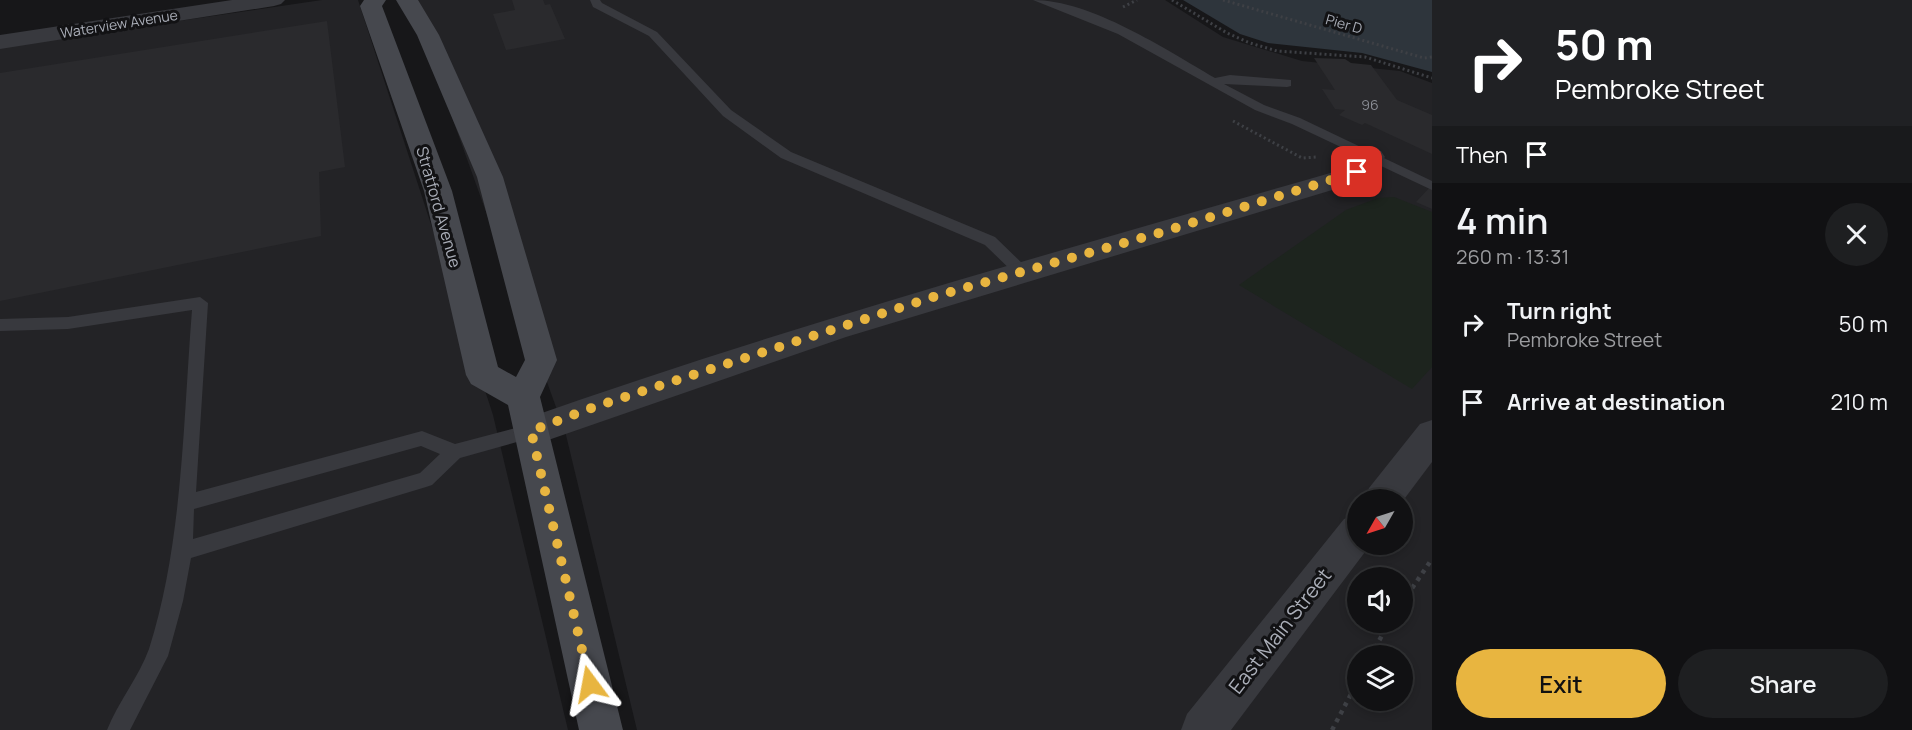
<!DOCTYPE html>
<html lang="en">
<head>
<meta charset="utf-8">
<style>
	body { margin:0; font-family:Manrope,sans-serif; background:#1e1f21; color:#f1f3f6; height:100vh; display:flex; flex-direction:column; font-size:22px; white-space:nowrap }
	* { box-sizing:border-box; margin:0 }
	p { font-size:20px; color:#9c9da0 }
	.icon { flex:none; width:33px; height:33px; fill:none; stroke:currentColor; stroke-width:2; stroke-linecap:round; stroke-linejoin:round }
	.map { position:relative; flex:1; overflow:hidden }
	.panel { display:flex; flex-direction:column; background:#111113; width:480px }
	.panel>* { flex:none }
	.banner { background:#202124; color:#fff; overflow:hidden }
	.needle { width:39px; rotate:231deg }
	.fabs { position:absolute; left:1347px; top:489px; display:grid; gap:12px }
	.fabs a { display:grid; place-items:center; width:66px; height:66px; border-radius:50%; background:#111113; box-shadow:0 3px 9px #0003,0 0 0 2px #303133; font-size:30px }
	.pin { position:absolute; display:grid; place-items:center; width:51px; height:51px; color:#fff; margin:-26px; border-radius:12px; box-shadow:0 3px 9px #0006 }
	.me { position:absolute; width:66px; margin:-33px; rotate:347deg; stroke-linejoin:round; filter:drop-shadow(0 0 4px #0008) }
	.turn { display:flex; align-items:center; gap:21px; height:126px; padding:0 24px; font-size:27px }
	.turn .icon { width:78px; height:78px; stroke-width:2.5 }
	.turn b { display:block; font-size:42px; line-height:51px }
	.then { display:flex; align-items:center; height:57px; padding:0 24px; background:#0003; gap:12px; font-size:22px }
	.round { display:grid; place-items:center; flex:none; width:63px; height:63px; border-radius:32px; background:#1e1f21 }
	.head { display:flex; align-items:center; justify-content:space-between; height:102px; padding:0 24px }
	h1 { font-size:36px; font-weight:600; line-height:45px }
	.cta { display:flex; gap:12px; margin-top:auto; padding:12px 24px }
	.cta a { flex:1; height:69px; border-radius:36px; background:#e8b540; color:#111; font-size:24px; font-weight:600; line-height:69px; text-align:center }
	.cta a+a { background:#1e1f21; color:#f1f3f6 }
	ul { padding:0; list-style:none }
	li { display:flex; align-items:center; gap:18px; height:78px; padding:0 24px }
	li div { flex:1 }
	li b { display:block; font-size:22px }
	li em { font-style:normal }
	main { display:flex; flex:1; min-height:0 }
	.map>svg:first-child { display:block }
</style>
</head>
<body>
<main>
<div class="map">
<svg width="1432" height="730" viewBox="0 0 1432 730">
	<rect width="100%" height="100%" fill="#171719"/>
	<path fill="#232326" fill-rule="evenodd" d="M 322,0 L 358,0 L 493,415 L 568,730 L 0,730 L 0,47 Z
		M 410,0 L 1165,0 L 1223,37 L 1302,61 L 1400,71 L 1432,83 L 1432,730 L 637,730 L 566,435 ZM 1358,500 L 1402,500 L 1402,544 L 1358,544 ZM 1358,578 L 1402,578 L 1402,622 L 1358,622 ZM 1358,656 L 1402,656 L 1402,700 L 1358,700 Z"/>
	<path fill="#1d241e" d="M 1394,197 L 1432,212 L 1432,367 L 1412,389 L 1239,285 L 1346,210 L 1378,198 Z"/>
	<path fill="#2e353c" d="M 1183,0 L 1432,0 L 1432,72 L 1362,53 L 1268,43 L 1240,34 Z"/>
	<path fill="#2a2a2d" d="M 512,0 L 543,0 L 545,5 L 550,4 L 565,39 L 506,50 L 493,14 L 515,10 Z
		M 327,21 L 345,167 L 319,172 L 321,236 L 0,301 L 0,73 Z
		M 1314,58 L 1345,59 L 1351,63 L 1371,65 L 1397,100 L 1432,115 L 1432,154 L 1365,123 L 1362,125 L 1339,115 L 1345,110 L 1335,109 L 1322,89 L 1335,90 Z
		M 1432,185 L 1432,209 L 1416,202 Z"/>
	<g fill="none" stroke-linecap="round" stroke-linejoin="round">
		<path stroke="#3e4045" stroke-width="3" stroke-dasharray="2 3" stroke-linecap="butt" d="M 1172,0 L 1227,33 L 1250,43 L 1277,51 L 1365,57 L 1432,78
			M 1223,0 L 1424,58 L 1432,57
			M 1123,7 L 1137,0
			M 1233,121 L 1302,158 L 1317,157"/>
		<path stroke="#3e4045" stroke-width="4.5" stroke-dasharray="4 5" stroke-linecap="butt" d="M 1402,603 L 1432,559
			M 1371,656 L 1389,622
			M 1332,730 L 1358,681"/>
		<path fill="#38393e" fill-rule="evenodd" d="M 590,0 L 600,0 L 602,3 L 657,32 L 731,110 L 791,152 L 995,237 L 1027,268 L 1029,272 L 1027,276 L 1017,276 L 985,245 L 781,158 L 723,116 L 649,36 L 593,7 Z
			M 1033,0 C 1091,0 1165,49 1215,78 L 1230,75 L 1291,80 L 1291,86 L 1287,87 L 1224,84 L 1264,105 L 1300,118 L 1432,181 L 1432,190 L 1292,124 L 1255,110 L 1118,34 Z
			M 200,297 L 208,303 L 196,492 L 422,431 L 455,444 L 531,424 L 537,426 L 540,431 L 537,436 L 531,438 L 460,458 L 432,485 L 426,487 L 191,558 L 183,601 L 168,656 L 130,730 L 107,730 C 118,702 139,677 149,649 C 183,542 183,422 192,310 L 68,329 L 0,331 L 0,319 L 68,317 ZM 421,446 L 440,454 L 420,473 L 193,539 L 194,509 Z"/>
		<path fill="#38393e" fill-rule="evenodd" d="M 1372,149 L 1381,151 L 1385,157 L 1362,181 L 846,337 L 531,446 L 519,441 L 513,431 L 519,421 C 790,325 1067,249 1344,169 L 1363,151 Z
			M 1432,420 L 1432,462 L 1402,502 L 1402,500 L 1364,500 L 1369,488 L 1420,424 Z
			M 1358,514 L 1358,544 L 1371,544 L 1231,730 L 1181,730 L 1187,714 L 1344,519 Z"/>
		<path fill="#38393e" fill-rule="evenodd" d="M 232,0 L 285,0 L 281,4 L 274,6 L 0,49 L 0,35 Z"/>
		<path fill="#46484e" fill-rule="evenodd" d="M 364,0 L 386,0 L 382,6 L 452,191 L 498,367 L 516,377 L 525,360 L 477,177 L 417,35 L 396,0 L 418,0 L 439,35 L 503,177 L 557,360 L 540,397 L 623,730 L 579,730 L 508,405 L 471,384 L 466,375 L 424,191 L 360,6 Z"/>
	</g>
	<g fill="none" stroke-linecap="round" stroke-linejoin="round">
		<path stroke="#e8b540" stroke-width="10" stroke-dasharray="0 18" d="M 590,684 L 531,431 L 594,407 L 933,297 L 1159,233 L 1357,172"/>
	</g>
	<g text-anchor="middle" stroke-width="6" stroke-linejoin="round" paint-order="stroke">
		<g font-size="14" fill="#aaaeb8" stroke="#121214">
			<text transform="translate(119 24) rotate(-9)" y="5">Waterview Avenue</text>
			<text transform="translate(1344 24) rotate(16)" y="5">Pier D</text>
		</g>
		<g font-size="14" fill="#898c94">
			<text x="1370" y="110">96</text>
		</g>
		<g font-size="16" fill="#aaaeb8" stroke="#121214">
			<text transform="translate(439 207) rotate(74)" y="6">Stratford Avenue</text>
		</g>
		<g font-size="20" fill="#aaaeb8" stroke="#121214">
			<text transform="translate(1280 631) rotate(-52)" y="7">East Main Street</text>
		</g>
	</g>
</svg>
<div class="fabs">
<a><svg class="needle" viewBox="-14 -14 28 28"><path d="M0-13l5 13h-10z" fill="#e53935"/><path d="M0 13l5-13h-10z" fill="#9c9da0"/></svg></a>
<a><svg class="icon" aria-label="sound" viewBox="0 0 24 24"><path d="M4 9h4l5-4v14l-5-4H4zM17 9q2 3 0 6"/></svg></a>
<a><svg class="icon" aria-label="layers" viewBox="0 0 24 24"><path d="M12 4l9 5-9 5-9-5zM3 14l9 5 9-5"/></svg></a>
</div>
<div class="pin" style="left:1357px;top:172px;background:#d93025"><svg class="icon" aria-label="arrive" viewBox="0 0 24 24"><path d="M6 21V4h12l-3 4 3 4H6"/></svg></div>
<svg class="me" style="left:590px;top:684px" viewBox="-20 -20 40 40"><path d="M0-17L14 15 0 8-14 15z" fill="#e8b540" stroke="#fff" stroke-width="4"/></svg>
</div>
<section class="panel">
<div class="banner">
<div class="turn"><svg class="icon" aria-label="right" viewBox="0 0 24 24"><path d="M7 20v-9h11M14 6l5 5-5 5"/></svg><div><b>50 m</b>Pembroke Street</div></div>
<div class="then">Then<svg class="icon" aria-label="arrive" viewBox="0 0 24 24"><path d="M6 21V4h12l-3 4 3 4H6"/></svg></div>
</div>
<div class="head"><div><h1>4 min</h1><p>260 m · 13:31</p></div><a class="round"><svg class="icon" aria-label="close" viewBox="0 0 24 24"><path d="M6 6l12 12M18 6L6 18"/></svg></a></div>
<ul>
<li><svg class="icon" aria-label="right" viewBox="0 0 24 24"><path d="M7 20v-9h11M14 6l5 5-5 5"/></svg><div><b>Turn right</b><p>Pembroke Street</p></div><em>50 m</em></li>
<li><svg class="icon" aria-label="arrive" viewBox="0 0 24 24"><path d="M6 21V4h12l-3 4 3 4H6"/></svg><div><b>Arrive at destination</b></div><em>210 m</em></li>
</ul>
<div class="cta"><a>Exit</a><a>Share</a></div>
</section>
</main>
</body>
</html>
